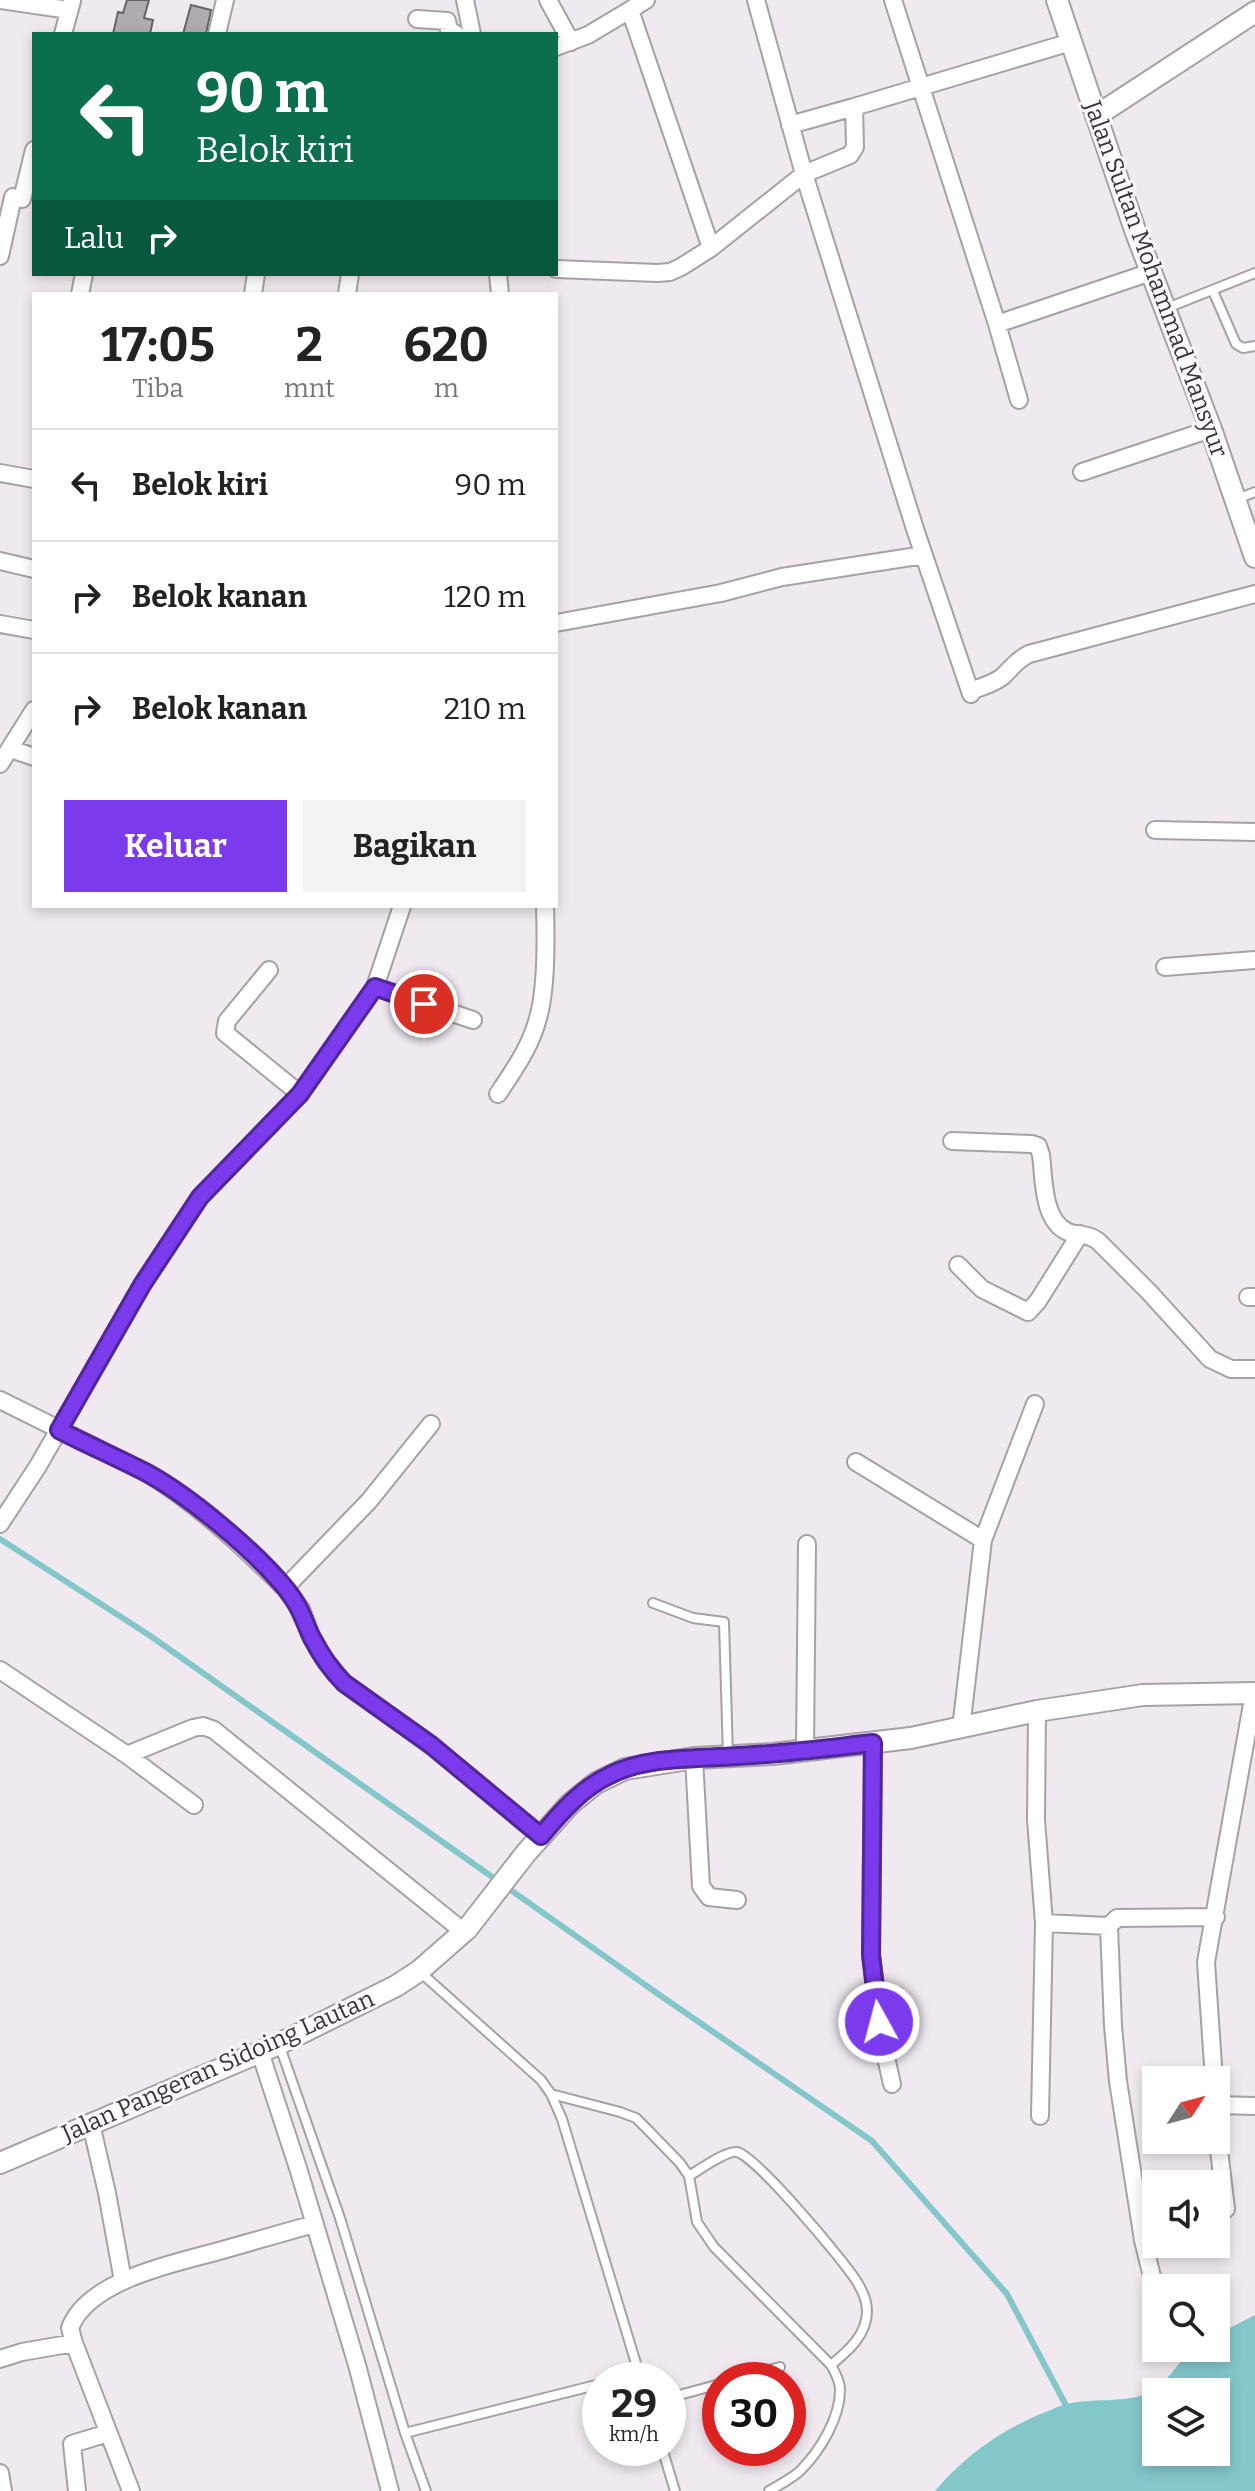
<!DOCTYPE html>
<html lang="id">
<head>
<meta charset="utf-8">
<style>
	body { margin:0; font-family:Bitter,serif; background:#f2f2f2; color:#222; height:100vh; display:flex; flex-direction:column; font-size:30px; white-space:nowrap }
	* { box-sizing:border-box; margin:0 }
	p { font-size:26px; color:#767676 }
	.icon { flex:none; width:44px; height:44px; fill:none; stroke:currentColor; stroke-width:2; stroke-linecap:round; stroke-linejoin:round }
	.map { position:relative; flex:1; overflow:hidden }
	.details { position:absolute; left:32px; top:292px; width:526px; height:616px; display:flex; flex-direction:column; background:#fff; border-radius:0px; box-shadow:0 4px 12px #0003 }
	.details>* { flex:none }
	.hud { position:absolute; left:32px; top:32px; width:526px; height:244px; border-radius:0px; box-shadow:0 4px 12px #0003; background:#0b6e4f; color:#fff; overflow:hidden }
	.needle { width:52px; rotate:54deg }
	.controls { position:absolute; left:1142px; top:2066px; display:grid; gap:16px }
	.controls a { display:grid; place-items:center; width:88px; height:88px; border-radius:0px; background:#fff; box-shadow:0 4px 12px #0003; font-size:40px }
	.speed { position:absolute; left:582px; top:2362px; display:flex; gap:16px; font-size:40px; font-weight:700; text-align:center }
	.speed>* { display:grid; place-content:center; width:104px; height:104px; border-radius:50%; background:#fff; box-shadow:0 4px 12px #0003; line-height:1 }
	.speed small { font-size:20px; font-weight:400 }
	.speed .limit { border:12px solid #d22; background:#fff; color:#111 }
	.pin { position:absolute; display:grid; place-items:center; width:68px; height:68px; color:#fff; margin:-34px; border:4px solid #fff; border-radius:50%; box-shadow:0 2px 8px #0007 }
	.me { position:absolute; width:88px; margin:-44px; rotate:353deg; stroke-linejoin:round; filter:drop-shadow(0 0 6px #0008) }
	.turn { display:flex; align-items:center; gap:28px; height:168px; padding:0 32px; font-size:36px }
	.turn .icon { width:104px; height:104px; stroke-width:2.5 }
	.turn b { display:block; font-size:56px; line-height:68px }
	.then { display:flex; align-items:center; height:76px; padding:0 32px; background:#0003; gap:16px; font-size:30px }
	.eta { display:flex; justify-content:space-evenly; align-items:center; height:136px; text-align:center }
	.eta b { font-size:48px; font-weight:700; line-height:56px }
	.action { display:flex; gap:16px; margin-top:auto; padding:16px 32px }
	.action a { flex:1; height:92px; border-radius:0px; background:#7c3aed; color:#fff; font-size:32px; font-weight:700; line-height:92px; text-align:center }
	.action a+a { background:#f2f2f2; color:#222 }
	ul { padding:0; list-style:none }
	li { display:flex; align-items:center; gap:24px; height:112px; padding:0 32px; border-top:2px solid #e0e0e0 }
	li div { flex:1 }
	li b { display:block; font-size:30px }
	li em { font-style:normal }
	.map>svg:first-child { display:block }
</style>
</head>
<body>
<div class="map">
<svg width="1255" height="2491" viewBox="0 0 1255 2491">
	<rect width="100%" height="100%" fill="#f0e9f0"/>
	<path fill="#83c7cb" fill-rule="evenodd" d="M 1255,2315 L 1255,2491 L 935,2491 C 964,2457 997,2433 1038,2415 C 1048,2412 1057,2406 1067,2404 C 1091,2398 1125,2403 1146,2394 C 1169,2384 1176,2362 1195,2348 L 1216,2348 L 1216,2335 ZM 1216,2392 L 1216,2452 L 1156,2452 L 1156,2392 Z"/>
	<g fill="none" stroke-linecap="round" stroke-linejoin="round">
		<path stroke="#83c7cb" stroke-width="6" d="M 0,1539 L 149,1635 L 661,1996 L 872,2141 L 1007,2294 L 1069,2411"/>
	</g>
	<path fill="#b1abb1" stroke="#696369" stroke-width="2" d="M 127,0 L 149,0 L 144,18 L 153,20 L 150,34 L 113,34 L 118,12 L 123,13 Z
		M 191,5 L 211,10 L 206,34 L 183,34 Z"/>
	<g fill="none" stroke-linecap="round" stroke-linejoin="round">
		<defs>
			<path id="service" d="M 1213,291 L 1236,344 L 1243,348 L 1255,346
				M 1167,308 L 1255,273
				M 1237,499 L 1255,492
				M 653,1603 L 693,1618 L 724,1622 L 728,1756
				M 419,1971 L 541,2080 L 551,2094 L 562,2119 L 641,2380
				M 279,2044 L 340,2218 L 405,2433 L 426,2491
				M 551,2094 L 620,2112 L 636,2118 L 647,2129 L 680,2163 L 689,2176 L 697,2222 L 714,2247 L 831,2365 C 835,2372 839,2379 840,2388 C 841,2417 820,2451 800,2471 C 791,2479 779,2485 769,2491
				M 689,2176 C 699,2170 727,2150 737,2152 C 756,2156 845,2262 857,2282 C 862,2290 867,2301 867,2311 C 867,2335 848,2351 831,2365
				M 615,2380 L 639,2374
				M 733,2380 L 780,2367
				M 668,2398 L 720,2384
				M 405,2433 L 600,2384
				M 662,2448 L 675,2491"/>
			<path id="minor" d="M 0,0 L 69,10
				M 465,0 L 472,34
				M 548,0 L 571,42
				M 646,0 L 630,10 L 711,248
				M 756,0 L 804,174 L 915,529 L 971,694
				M 893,0 L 997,324 L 1019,400
				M 417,19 L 447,21 L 449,30 L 456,34
				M 63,34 L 72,1
				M 217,34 L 225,0
				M 556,47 L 588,35 L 630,10
				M 790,125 L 854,107
				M 22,199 L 34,150
				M 0,256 L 13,197
				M 556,269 L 657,273 L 670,272 L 681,267 L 711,248 L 804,174 L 850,155 L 855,147 L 854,107 L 1071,42
				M 498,274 L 500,294
				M 80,294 L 84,274
				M 253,294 L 256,274
				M 347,294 L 350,274
				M 997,324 L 1151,272
				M 1082,472 L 1211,429
				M 0,473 L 34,479
				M 0,561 L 34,569
				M 556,623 L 721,593 L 782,577 L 924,555
				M 0,624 L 34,630
				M 970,691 C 981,687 993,684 1002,677 C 1012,668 1016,660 1029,654 L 1255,594
				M 11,749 L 34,757
				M 0,764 L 34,710
				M 1155,830 L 1255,832
				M 1165,967 L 1255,960
				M 269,970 L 227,1021 L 225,1033 L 300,1094
				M 375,987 L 473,1020
				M 498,1094 C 514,1070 531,1046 538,1018 C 547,988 546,937 545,906
				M 952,1141 L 1032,1144 L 1038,1146 L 1041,1155 C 1044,1177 1042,1221 1068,1232 C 1078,1236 1088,1233 1098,1241 L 1149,1292 L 1210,1359 L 1231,1369 L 1255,1369
				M 958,1265 L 982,1289 L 1028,1312 L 1038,1301 L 1080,1234
				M 1248,1297 L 1255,1297
				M 0,1400 L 149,1474 C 200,1506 242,1546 285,1588
				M 431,1424 L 369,1501 L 285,1588 L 301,1609 L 310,1634 L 324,1659 L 344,1683 L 431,1745 L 541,1836
				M 856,1462 L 983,1540
				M 0,1524 L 38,1466 L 142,1285 L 200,1197 L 300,1094 L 375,987 L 402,906
				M 0,1670 L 127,1755 L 193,1728 L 203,1726 L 214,1730 L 464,1932
				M 1037,1711 L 1036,1820 L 1044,1923 L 1040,2116
				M 961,1729 L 983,1540 L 1035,1404
				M 873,1743 L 871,1955 L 883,2044 L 892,2084
				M 805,1750 L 807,1544
				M 127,1755 L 194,1805
				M 694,1758 L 701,1886 L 709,1897 L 737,1900
				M 1044,1923 L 1109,1926
				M 260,2052 L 298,2168 L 357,2365 L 390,2491
				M 1214,2080 L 1206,1962 L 1254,1693
				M 1216,2105 L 1255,2106
				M 91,2124 L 107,2193 L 123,2281
				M 1216,2125 L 1226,2209
				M 1156,2293 L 1143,2240 L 1118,2081 L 1113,2026 L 1109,1926 L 1117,1918 L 1216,1917
				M 74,2343 L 70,2328 C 88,2280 175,2263 219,2251 C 251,2242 282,2233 314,2224
				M 1172,2348 L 1172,2349
				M 0,2359 L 22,2352 L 74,2343 L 131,2491
				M 0,2473 L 3,2491
				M 77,2491 L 72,2444 L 108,2433"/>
			<path id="tertiary" d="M 1057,0 L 1135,230 L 1211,429 L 1255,557
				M 1096,116 L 1255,12
				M 0,2163 L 279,2044 L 396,1986 L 419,1971 L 467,1929 L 526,1853 L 570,1804 L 596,1783 L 625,1769 L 694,1758 L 773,1754 L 911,1738 L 1037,1711 L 1143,1695 L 1255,1693"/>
		</defs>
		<use href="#service" stroke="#a6a0a7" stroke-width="12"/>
		<use href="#minor" stroke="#a6a0a7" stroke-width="20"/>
		<use href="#tertiary" stroke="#a6a0a7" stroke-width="24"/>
		<use href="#service" stroke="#fff" stroke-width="8"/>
		<use href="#minor" stroke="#fff" stroke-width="16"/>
		<use href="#tertiary" stroke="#fff" stroke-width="20"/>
	</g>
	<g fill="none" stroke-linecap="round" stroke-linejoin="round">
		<defs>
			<path id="route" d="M 424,1004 L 375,987 L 300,1094 L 200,1197 L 142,1285 L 59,1430 C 88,1445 118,1458 147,1473 C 191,1497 255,1551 287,1590 C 301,1608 303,1619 312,1638 C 321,1655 331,1670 344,1683 L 431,1745 L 541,1836 C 561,1812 582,1788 610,1775 C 647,1756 697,1759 738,1756 C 783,1754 828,1748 873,1743 L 871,1955 L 879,2022"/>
		</defs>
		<use href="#route" stroke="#51269a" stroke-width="20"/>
		<use href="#route" stroke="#7c3aed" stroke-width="14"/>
	</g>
	<g text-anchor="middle" stroke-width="6" stroke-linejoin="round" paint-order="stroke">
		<g font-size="24" fill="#363437" stroke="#fdf7fe">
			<text transform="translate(1156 279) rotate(70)" y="8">Jalan Sultan Mohammad Mansyur</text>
			<text transform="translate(218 2066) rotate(-24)" y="8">Jalan Pangeran Sidoing Lautan</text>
		</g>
	</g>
</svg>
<div class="controls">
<a><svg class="needle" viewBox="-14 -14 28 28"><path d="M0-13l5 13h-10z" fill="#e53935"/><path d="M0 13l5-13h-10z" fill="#767676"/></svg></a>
<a><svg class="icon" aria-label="sound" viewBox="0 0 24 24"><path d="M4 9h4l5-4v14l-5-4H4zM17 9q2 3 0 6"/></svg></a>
<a><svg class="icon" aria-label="search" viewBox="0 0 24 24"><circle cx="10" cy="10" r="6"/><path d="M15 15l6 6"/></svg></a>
<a><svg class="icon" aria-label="layers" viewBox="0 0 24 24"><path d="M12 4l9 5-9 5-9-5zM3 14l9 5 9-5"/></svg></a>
</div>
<div class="speed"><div>29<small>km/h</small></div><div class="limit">30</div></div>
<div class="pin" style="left:424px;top:1004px;background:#d93025"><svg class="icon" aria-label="arrive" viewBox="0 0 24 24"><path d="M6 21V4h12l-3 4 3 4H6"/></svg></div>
<svg class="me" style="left:879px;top:2022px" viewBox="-20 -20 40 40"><circle r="17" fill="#7c3aed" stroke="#fff" stroke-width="3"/><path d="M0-11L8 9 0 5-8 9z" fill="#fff"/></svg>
<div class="hud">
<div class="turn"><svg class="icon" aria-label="left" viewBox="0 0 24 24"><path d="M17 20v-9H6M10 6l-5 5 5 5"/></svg><div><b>90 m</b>Belok kiri</div></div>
<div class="then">Lalu<svg class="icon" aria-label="right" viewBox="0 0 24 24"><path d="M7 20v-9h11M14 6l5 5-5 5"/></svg></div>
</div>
<section class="details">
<div class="eta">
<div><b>17:05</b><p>Tiba</p></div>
<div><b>2</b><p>mnt</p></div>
<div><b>620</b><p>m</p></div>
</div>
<ul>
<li><svg class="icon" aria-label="left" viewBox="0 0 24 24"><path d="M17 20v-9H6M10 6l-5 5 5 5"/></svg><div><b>Belok kiri</b></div><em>90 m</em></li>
<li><svg class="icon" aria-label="right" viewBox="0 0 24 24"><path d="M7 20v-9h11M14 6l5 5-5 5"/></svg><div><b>Belok kanan</b></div><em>120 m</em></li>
<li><svg class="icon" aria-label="right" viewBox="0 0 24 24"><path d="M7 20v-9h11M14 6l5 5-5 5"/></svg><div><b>Belok kanan</b></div><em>210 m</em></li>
</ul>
<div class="action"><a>Keluar</a><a>Bagikan</a></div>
</section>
</div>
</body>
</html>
